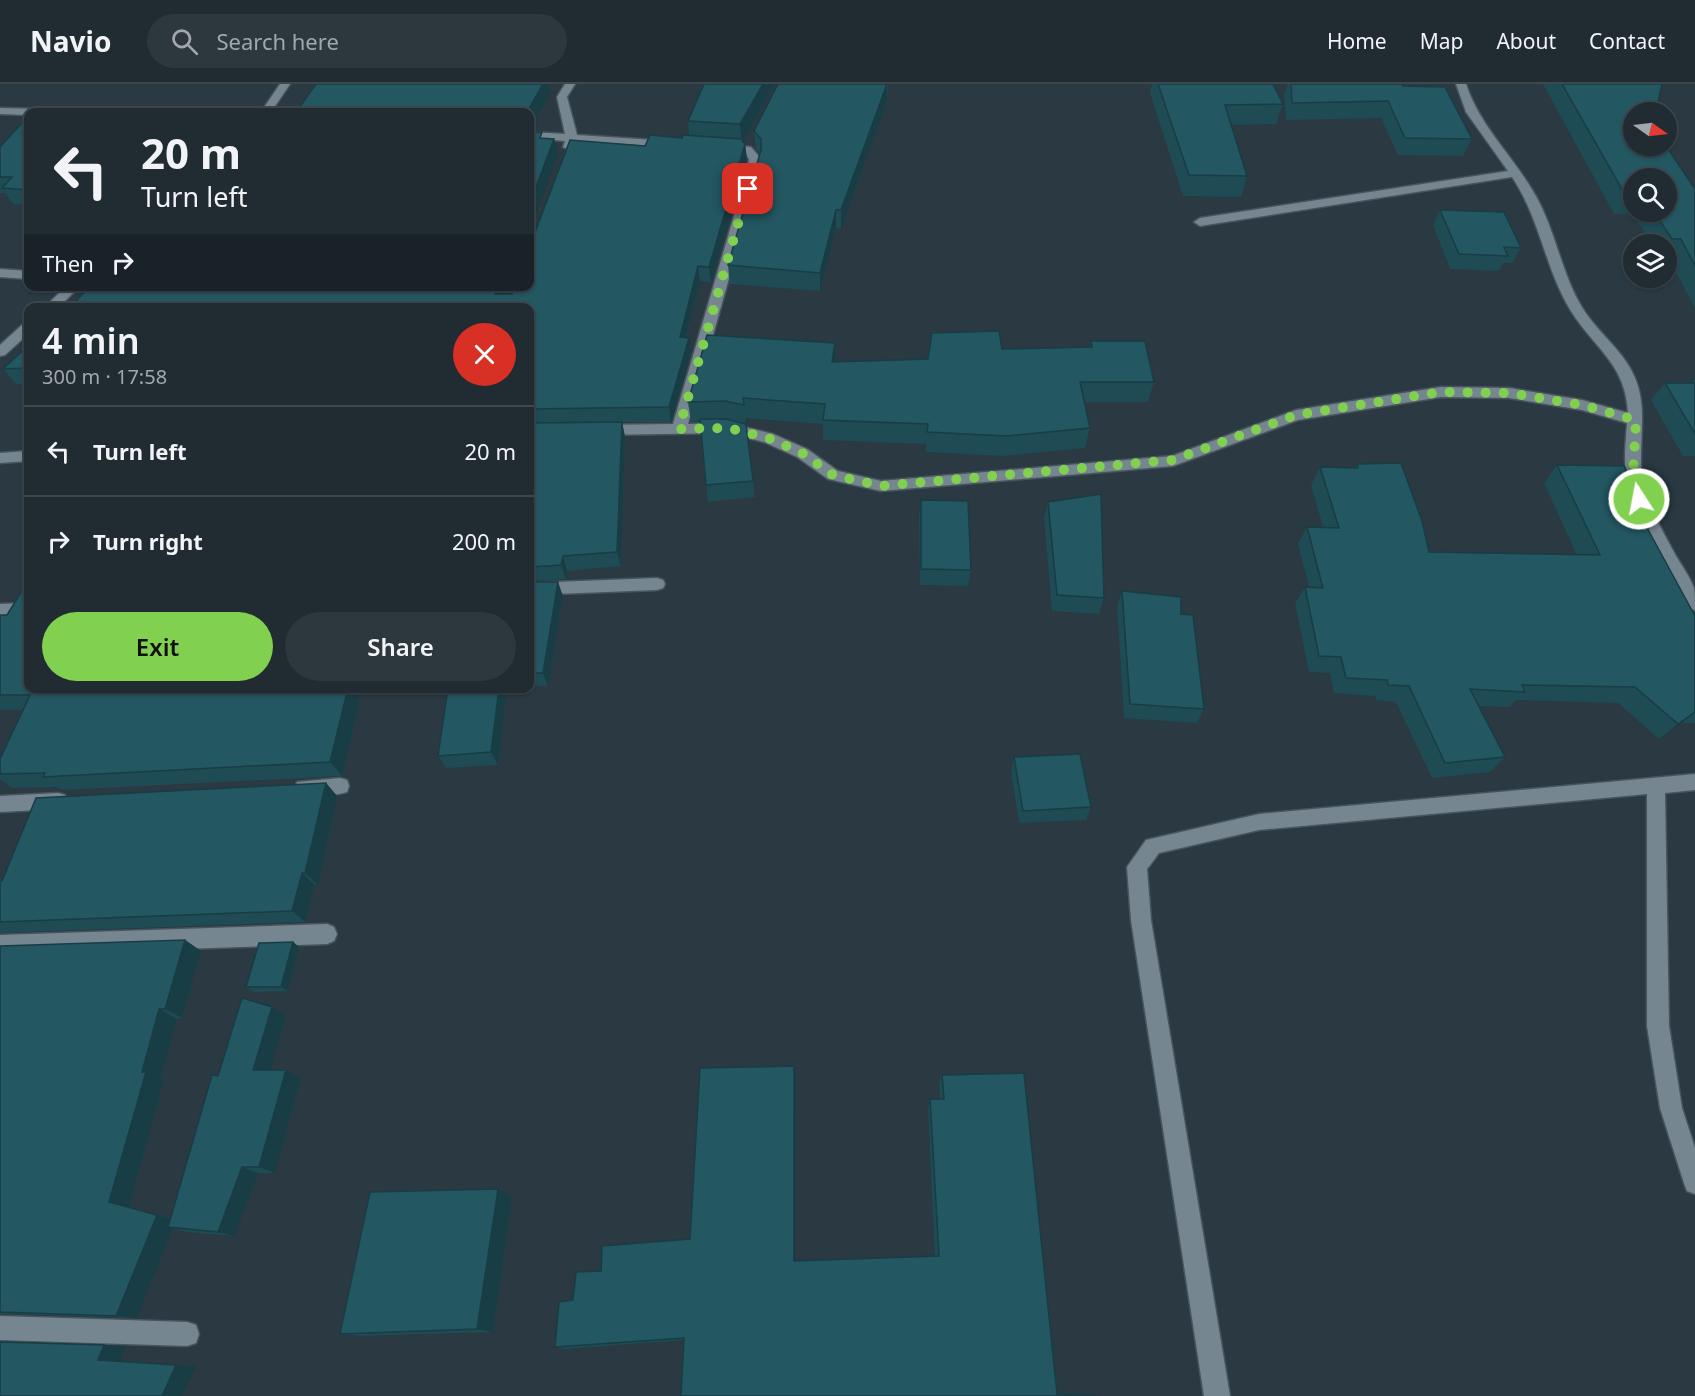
<!DOCTYPE html>
<html lang="en">
<head>
<meta charset="utf-8">
<style>
	body { margin:0; font-family:"Noto Sans",sans-serif; background:#2d373e; color:#f1f3f6; height:100vh; display:flex; flex-direction:column; font-size:22px; white-space:nowrap }
	* { box-sizing:border-box; margin:0 }
	p { font-size:20px; color:#a2a7ac }
	.icon { flex:none; width:33px; height:33px; fill:none; stroke:currentColor; stroke-width:2; stroke-linecap:round; stroke-linejoin:round }
	.map { position:relative; flex:1; overflow:hidden }
	.side { position:absolute; left:24px; top:219px; width:510px; height:390px; display:flex; flex-direction:column; background:#202b32; border-radius:12px; box-shadow:0 2px 4px #0004,0 0 0 2px #3d474d }
	.side>* { flex:none }
	.top-card { position:absolute; left:24px; top:24px; width:510px; height:183px; border-radius:12px; box-shadow:0 2px 4px #0004,0 0 0 2px #3d474d; background:#202b32; color:#f1f3f6; overflow:hidden }
	.needle { width:39px; rotate:104deg }
	.tools { position:absolute; left:1623px; top:18px; display:grid; gap:12px }
	.tools a { display:grid; place-items:center; width:54px; height:54px; border-radius:50%; background:#202b32; box-shadow:0 2px 4px #0004,0 0 0 2px #3d474d; font-size:30px }
	.pin { position:absolute; display:grid; place-items:center; width:51px; height:51px; color:#fff; margin:-26px; border-radius:12px; box-shadow:0 3px 9px #0006 }
	.me { position:absolute; width:66px; margin:-33px; rotate:349deg; stroke-linejoin:round; filter:drop-shadow(0 0 4px #0008) }
	.turn { display:flex; align-items:center; gap:21px; height:126px; padding:0 18px; font-size:27px }
	.turn .icon { width:78px; height:78px; stroke-width:2.5 }
	.turn b { display:block; font-size:42px; line-height:51px }
	.then { display:flex; align-items:center; height:57px; padding:0 18px; background:#0003; gap:12px; font-size:22px }
	.round { display:grid; place-items:center; flex:none; width:63px; height:63px; border-radius:32px; background:#2d373e }
	.head { display:flex; align-items:center; justify-content:space-between; height:102px; padding:0 18px }
	h1 { font-size:36px; font-weight:600; line-height:45px }
	.cta { display:flex; gap:12px; margin-top:auto; padding:12px 18px }
	.cta a { flex:1; height:69px; border-radius:36px; background:#82d04f; color:#111; font-size:24px; font-weight:600; line-height:69px; text-align:center }
	.cta a+a { background:#2d373e; color:#f1f3f6 }
	ul { padding:0; list-style:none }
	li { display:flex; align-items:center; gap:18px; height:90px; padding:0 18px; border-top:2px solid #3d474d }
	li div { flex:1 }
	li b { display:block; font-size:22px }
	li em { font-style:normal }
	header { display:flex; align-items:center; gap:36px; box-sizing:border-box; height:84px; padding:0 30px; background:#202b32; border-bottom:2px solid #3d474d }
	header strong { font-size:28px }
	nav { display:flex; gap:33px; margin-inline-start:auto; font-size:21px }
	.search { width:420px; height:54px; background:#2d373e; display:flex; align-items:center; gap:15px; box-sizing:border-box; padding:0 21px; border-radius:33px; color:#a2a7ac; font-size:22px }
	.map>svg:first-child { display:block }
</style>
</head>
<body>
<header>
<strong>Navio</strong>
<div class="search"><svg class="icon" aria-label="search" viewBox="0 0 24 24"><circle cx="10" cy="10" r="6"/><path d="M15 15l6 6"/></svg>Search here</div>
<nav><a>Home</a><a>Map</a><a>About</a><a>Contact</a></nav>
</header>
<div class="map">
<svg width="1695" height="1312" viewBox="0 0 1695 1312">
	<rect width="100%" height="100%" fill="#2a3942"/>
	<g fill="none" stroke-linecap="round" stroke-linejoin="round">
		<defs>
			<path id="street" d="M 280,0 L 290,0 L 271,28 L 261,28 Z
				M 565,0 L 575,0 L 567,13 L 577,51 L 670,57 L 676,60 L 670,63 L 577,57 L 573,65 L 569,66 L 563,63 L 565,57 L 530,54 L 530,48 L 565,50 L 557,13 Z
				M 1456,0 L 1466,0 C 1481,46 1519,77 1540,120 C 1557,154 1563,193 1583,225 C 1599,250 1624,267 1635,294 C 1651,332 1633,372 1646,411 C 1654,432 1665,452 1676,472 C 1682,482 1690,493 1694,504 C 1695,510 1695,520 1695,526 L 1689,525 C 1667,484 1636,441 1627,394 C 1623,376 1626,357 1627,339 L 1582,326 L 1509,314 L 1441,313 L 1298,336 L 1173,382 L 881,407 L 828,395 L 797,373 L 764,358 L 728,349 L 599,351 L 592,346 L 599,341 L 673,340 L 748,84 L 749,75 L 744,68 L 717,65 L 715,63 L 721,60 L 751,63 L 761,75 L 760,84 L 688,340 L 728,339 L 773,350 L 807,365 L 838,387 L 881,397 L 1172,372 L 1296,326 L 1441,303 L 1509,304 L 1582,316 L 1628,329 C 1626,280 1594,264 1571,227 C 1545,185 1540,134 1512,93 L 1200,142 L 1194,138 L 1200,134 L 1508,87 L 1466,28 Z
				M 0,24 L 42,25 L 48,28 L 28,28 L 28,31 L 0,30 Z
				M 0,185 L 28,187 L 28,195 L 0,193 Z
				M 66,202 L 80,202 L 58,224 L 44,224 Z
				M 28,239 L 28,250 L 5,271 L 0,272 L 0,261 L 23,240 Z
				M 28,367 L 28,377 L 0,379 L 0,369 Z
				M 657,494 L 663,496 L 665,500 L 663,504 L 657,506 L 530,511 L 530,499 Z
				M 28,519 L 28,531 L 0,532 L 0,520 Z
				M 1695,690 L 1695,706 L 1665,709 L 1669,942 L 1682,1024 L 1695,1064 L 1695,1110 L 1687,1107 L 1684,1099 L 1660,1024 L 1647,942 L 1647,710 L 1259,746 L 1159,769 L 1147,785 L 1151,836 L 1230,1312 L 1204,1312 L 1131,836 L 1127,783 L 1146,756 L 1259,730 Z
				M 340,694 L 347,696 L 349,702 L 347,708 C 333,712 311,714 297,710 L 295,704 L 297,698 Z
				M 58,709 L 65,711 L 67,717 L 65,723 L 58,725 L 0,728 L 0,712 Z
				M 327,840 L 334,843 L 337,850 L 334,857 L 327,860 L 0,871 L 0,851 Z
				M 0,1232 L 187,1238 L 196,1241 L 199,1250 L 196,1259 L 187,1262 L 0,1256 Z"/>
		</defs>
		<use href="#street" stroke="#48545c" stroke-width="3"/>
		<use href="#street" fill="#768690" fill-rule="evenodd"/>
	</g>
	<path fill="#1e4b54" fill-rule="evenodd" d="M 774,0 L 743,57 L 745,60 L 747,75 L 711,198 L 700,197 L 686,254 L 691,269 L 671,338 L 622,338 L 625,353 L 621,482 L 567,487 L 566,495 L 530,497 L 530,224 L 505,210 L 512,210 L 534,151 L 645,62 L 682,54 L 689,51 L 688,37 Z
		M 778,0 L 888,0 L 887,17 L 841,145 L 836,144 L 820,207 L 730,200 L 728,181 L 760,70 L 756,65 L 754,47 Z
		M 1152,0 L 1273,0 L 1283,20 L 1276,40 L 1231,41 L 1247,92 L 1241,113 L 1183,112 L 1150,9 Z
		M 1288,0 L 1401,0 L 1472,55 L 1463,72 L 1398,71 L 1381,34 L 1286,36 L 1284,11 Z
		M 1543,0 L 1662,0 L 1634,28 L 1695,105 L 1695,224 L 1668,173 L 1666,173 L 1666,160 L 1652,160 L 1633,130 L 1614,130 ZM 1634,94 L 1666,128 L 1634,128 Z
		M 28,39 L 28,121 L 13,120 L 5,109 L 0,109 L 0,63 Z
		M 1440,126 L 1521,164 L 1512,179 L 1503,179 L 1499,187 L 1450,185 L 1433,141 Z
		M 28,145 L 28,163 L 22,154 Z
		M 1091,257 L 1154,298 L 1148,318 L 1084,318 L 1090,344 L 1085,364 L 1003,372 L 926,368 L 926,360 L 823,356 L 823,340 L 745,334 L 755,413 L 708,418 L 706,401 L 700,337 L 691,338 L 688,318 L 835,259 L 836,278 L 928,275 L 1002,265 L 1090,263 Z
		M 28,262 L 28,300 L 16,300 L 3,285 Z
		M 1695,295 L 1695,372 L 1683,372 L 1651,316 L 1665,299 L 1691,299 Z
		M 1357,380 L 1429,468 L 1577,471 L 1544,399 L 1557,381 L 1654,440 L 1648,446 L 1695,532 L 1695,639 L 1682,639 L 1659,655 L 1618,619 L 1516,616 L 1510,623 L 1479,622 L 1505,673 L 1490,688 L 1432,694 L 1396,618 L 1376,616 L 1375,612 L 1334,609 L 1330,589 L 1309,588 L 1295,519 L 1305,503 L 1309,503 L 1298,460 L 1307,443 L 1323,443 L 1311,401 L 1320,383 L 1355,384 Z
		M 921,416 L 971,486 L 968,502 L 920,501 L 919,433 Z
		M 1048,418 L 1104,514 L 1099,530 L 1052,527 L 1044,434 Z
		M 530,498 L 563,512 L 548,602 L 530,602 Z
		M 1122,507 L 1181,530 L 1204,625 L 1197,639 L 1124,634 L 1117,522 Z
		M 0,531 L 28,604 L 360,604 L 358,625 L 342,692 L 62,706 L 57,703 L 12,704 L 0,695 L 0,675 L 23,626 L 0,626 Z
		M 448,604 L 507,604 L 498,681 L 446,684 L 438,672 Z
		M 1014,673 L 1091,723 L 1086,736 L 1019,739 L 1011,687 Z
		M 326,699 L 337,712 L 318,801 L 315,801 L 305,838 L 0,849 L 0,797 Z
		M 185,856 L 201,867 L 182,934 L 177,935 L 160,995 L 164,996 L 129,1123 L 170,1134 L 218,992 L 286,932 L 270,986 L 286,986 L 301,994 L 275,1089 L 258,1089 L 235,1152 L 186,1148 L 173,1144 L 137,1234 L 0,1230 L 0,862 Z
		M 293,858 L 299,863 L 288,907 L 254,908 L 246,903 Z
		M 794,982 L 796,992 L 795,1177 L 935,1172 L 928,1024 L 930,1015 L 940,1015 L 939,1000 L 942,991 L 1057,1310 L 681,1312 L 684,1256 L 565,1265 L 555,1263 L 573,1216 L 601,1187 L 690,1155 Z
		M 498,1105 L 512,1113 L 493,1248 L 361,1252 L 340,1250 Z
		M 126,1262 L 120,1277 L 196,1282 L 0,1312 Z"/>
	<path fill="#183d45" d="M 541,0 L 548,0 L 550,9 L 530,46 L 530,28 L 527,28 Z
		M 763,0 L 774,0 L 742,59 L 740,40 Z
		M 887,0 L 887,17 L 841,145 L 841,126 Z
		M 554,55 L 558,70 L 530,146 L 530,119 Z
		M 745,60 L 747,75 L 711,198 L 709,183 Z
		M 836,126 L 836,144 L 820,207 L 820,189 Z
		M 698,182 L 700,197 L 682,268 L 680,253 Z
		M 497,202 L 507,202 L 501,224 L 495,210 Z
		M 689,254 L 691,269 L 671,338 L 669,323 Z
		M 835,259 L 836,279 L 832,278 Z
		M 622,338 L 625,353 L 621,482 L 617,468 Z
		M 563,472 L 567,487 L 566,495 L 561,481 Z
		M 558,498 L 563,512 L 548,602 L 543,589 Z
		M 348,604 L 360,604 L 358,625 L 342,692 L 330,678 Z
		M 499,604 L 507,604 L 498,681 L 491,668 Z
		M 1695,628 L 1682,639 L 1659,655 L 1678,640 Z
		M 326,699 L 337,712 L 318,801 L 305,789 Z
		M 302,789 L 315,801 L 305,838 L 292,827 Z
		M 185,856 L 201,867 L 182,934 L 165,925 Z
		M 293,858 L 299,863 L 288,907 L 281,903 Z
		M 272,923 L 286,932 L 268,994 L 253,986 Z
		M 159,925 L 177,935 L 160,995 L 164,996 L 129,1123 L 176,1136 L 168,1143 L 173,1144 L 137,1234 L 116,1232 L 109,1118 L 142,988 Z
		M 794,982 L 796,992 L 795,1182 L 794,1177 Z
		M 286,986 L 301,994 L 275,1089 L 259,1083 Z
		M 242,1083 L 258,1089 L 235,1152 L 218,1148 Z
		M 498,1105 L 512,1113 L 493,1248 L 477,1245 Z
		M 104,1261 L 126,1262 L 120,1277 L 98,1276 Z
		M 176,1281 L 196,1282 L 182,1312 L 162,1312 Z"/>
	<path fill="#235762" stroke="#183d45" stroke-width="1.5" d="M 316,0 L 543,0 L 527,28 L 296,28 Z
		M 704,0 L 763,0 L 740,40 L 688,37 Z
		M 778,0 L 887,0 L 841,126 L 836,126 L 820,189 L 728,181 L 761,66 L 761,55 L 754,47 Z
		M 1158,0 L 1273,0 L 1283,20 L 1225,21 L 1247,92 L 1189,91 Z
		M 1291,0 L 1401,0 L 1403,2 L 1445,3 L 1472,55 L 1405,54 L 1388,17 L 1292,19 Z
		M 1562,0 L 1662,0 L 1656,28 L 1634,28 L 1634,62 L 1666,62 L 1695,105 L 1695,182 L 1681,155 L 1672,155 L 1654,128 L 1666,128 L 1666,94 L 1634,94 L 1634,112 L 1626,112 Z
		M 22,39 L 28,39 L 28,106 L 2,104 L 12,93 L 0,93 L 0,63 Z
		M 530,48 L 542,48 L 540,54 L 554,55 L 530,119 Z
		M 650,51 L 682,54 L 683,51 L 741,55 L 745,60 L 709,183 L 698,182 L 680,253 L 689,254 L 669,323 L 530,325 L 530,224 L 70,224 L 90,202 L 497,202 L 495,210 L 512,210 L 514,202 L 530,202 L 530,154 L 534,151 L 570,56 L 645,62 Z
		M 1440,126 L 1504,128 L 1521,164 L 1504,163 L 1508,172 L 1459,170 Z
		M 28,145 L 28,154 L 22,154 Z
		M 999,247 L 1002,265 L 1092,263 L 1091,257 L 1145,257 L 1154,298 L 1080,298 L 1090,344 L 1006,352 L 927,348 L 928,340 L 823,336 L 825,320 L 743,314 L 744,321 L 725,317 L 688,318 L 707,251 L 835,259 L 832,278 L 928,275 L 932,249 Z
		M 28,262 L 28,284 L 3,285 Z
		M 1665,299 L 1695,299 L 1695,350 Z
		M 700,335 L 726,335 L 746,340 L 753,397 L 706,401 Z
		M 622,338 L 617,468 L 563,472 L 561,481 L 530,483 L 530,339 Z
		M 1401,379 L 1422,437 L 1429,468 L 1600,471 L 1557,381 L 1624,382 L 1654,440 L 1645,440 L 1695,532 L 1695,628 L 1678,640 L 1635,603 L 1522,601 L 1525,608 L 1470,605 L 1505,673 L 1445,679 L 1409,602 L 1388,601 L 1387,596 L 1346,594 L 1341,573 L 1319,572 L 1305,503 L 1323,504 L 1307,443 L 1339,444 L 1320,383 L 1358,384 L 1357,380 Z
		M 1101,410 L 1104,514 L 1057,511 L 1048,418 Z
		M 921,416 L 968,417 L 971,486 L 921,485 Z
		M 28,497 L 28,604 L 348,604 L 330,678 L 43,693 L 45,689 L 0,690 L 0,675 L 30,611 L 0,611 L 0,531 L 7,531 Z
		M 530,498 L 558,498 L 543,589 L 530,589 Z
		M 1122,507 L 1181,513 L 1181,530 L 1193,531 L 1204,625 L 1130,620 Z
		M 448,604 L 499,604 L 491,668 L 438,672 Z
		M 1080,670 L 1091,723 L 1023,727 L 1014,673 Z
		M 326,699 L 305,789 L 302,789 L 292,827 L 0,838 L 0,797 L 2,797 L 36,714 Z
		M 185,856 L 165,925 L 159,925 L 142,988 L 146,988 L 109,1118 L 157,1131 L 116,1232 L 0,1228 L 0,862 Z
		M 293,858 L 281,903 L 246,903 L 259,859 Z
		M 242,914 L 272,923 L 253,986 L 286,986 L 259,1083 L 242,1083 L 218,1148 L 168,1143 L 212,991 L 218,992 Z
		M 794,982 L 794,1177 L 939,1172 L 930,1015 L 944,1015 L 942,991 L 1024,989 L 1057,1310 L 1101,1312 L 681,1312 L 684,1254 L 555,1263 L 559,1218 L 573,1216 L 576,1188 L 601,1187 L 602,1162 L 690,1155 L 700,984 Z
		M 498,1105 L 477,1245 L 340,1250 L 370,1108 Z
		M 0,1258 L 104,1261 L 98,1276 L 176,1281 L 162,1312 L 0,1312 Z"/>
	<g fill="none" stroke-linecap="round" stroke-linejoin="round">
		<path stroke="#82d04f" stroke-width="10" stroke-dasharray="0 18" d="M 748,105 L 679,345 L 728,344 L 768,354 L 802,369 L 833,391 L 881,402 L 1173,376 L 1296,331 L 1441,308 L 1509,309 L 1582,321 L 1636,336 L 1633,391 L 1639,415"/>
	</g>
</svg>
<div class="tools">
<a><svg class="needle" viewBox="-14 -14 28 28"><path d="M0-13l5 13h-10z" fill="#e53935"/><path d="M0 13l5-13h-10z" fill="#a2a7ac"/></svg></a>
<a><svg class="icon" aria-label="search" viewBox="0 0 24 24"><circle cx="10" cy="10" r="6"/><path d="M15 15l6 6"/></svg></a>
<a><svg class="icon" aria-label="layers" viewBox="0 0 24 24"><path d="M12 4l9 5-9 5-9-5zM3 14l9 5 9-5"/></svg></a>
</div>
<div class="pin" style="left:748px;top:105px;background:#d93025"><svg class="icon" aria-label="arrive" viewBox="0 0 24 24"><path d="M6 21V4h12l-3 4 3 4H6"/></svg></div>
<svg class="me" style="left:1639px;top:415px" viewBox="-20 -20 40 40"><circle r="17" fill="#82d04f" stroke="#fff" stroke-width="3"/><path d="M0-11L8 9 0 5-8 9z" fill="#fff"/></svg>
<div class="top-card">
<div class="turn"><svg class="icon" aria-label="left" viewBox="0 0 24 24"><path d="M17 20v-9H6M10 6l-5 5 5 5"/></svg><div><b>20 m</b>Turn left</div></div>
<div class="then">Then<svg class="icon" aria-label="right" viewBox="0 0 24 24"><path d="M7 20v-9h11M14 6l5 5-5 5"/></svg></div>
</div>
<section class="side">
<div class="head"><div><h1>4 min</h1><p>300 m · 17:58</p></div><a class="round" style="background:#d93025;color:#fff"><svg class="icon" aria-label="close" viewBox="0 0 24 24"><path d="M6 6l12 12M18 6L6 18"/></svg></a></div>
<ul>
<li><svg class="icon" aria-label="left" viewBox="0 0 24 24"><path d="M17 20v-9H6M10 6l-5 5 5 5"/></svg><div><b>Turn left</b></div><em>20 m</em></li>
<li><svg class="icon" aria-label="right" viewBox="0 0 24 24"><path d="M7 20v-9h11M14 6l5 5-5 5"/></svg><div><b>Turn right</b></div><em>200 m</em></li>
</ul>
<div class="cta"><a>Exit</a><a>Share</a></div>
</section>
</div>
</body>
</html>
